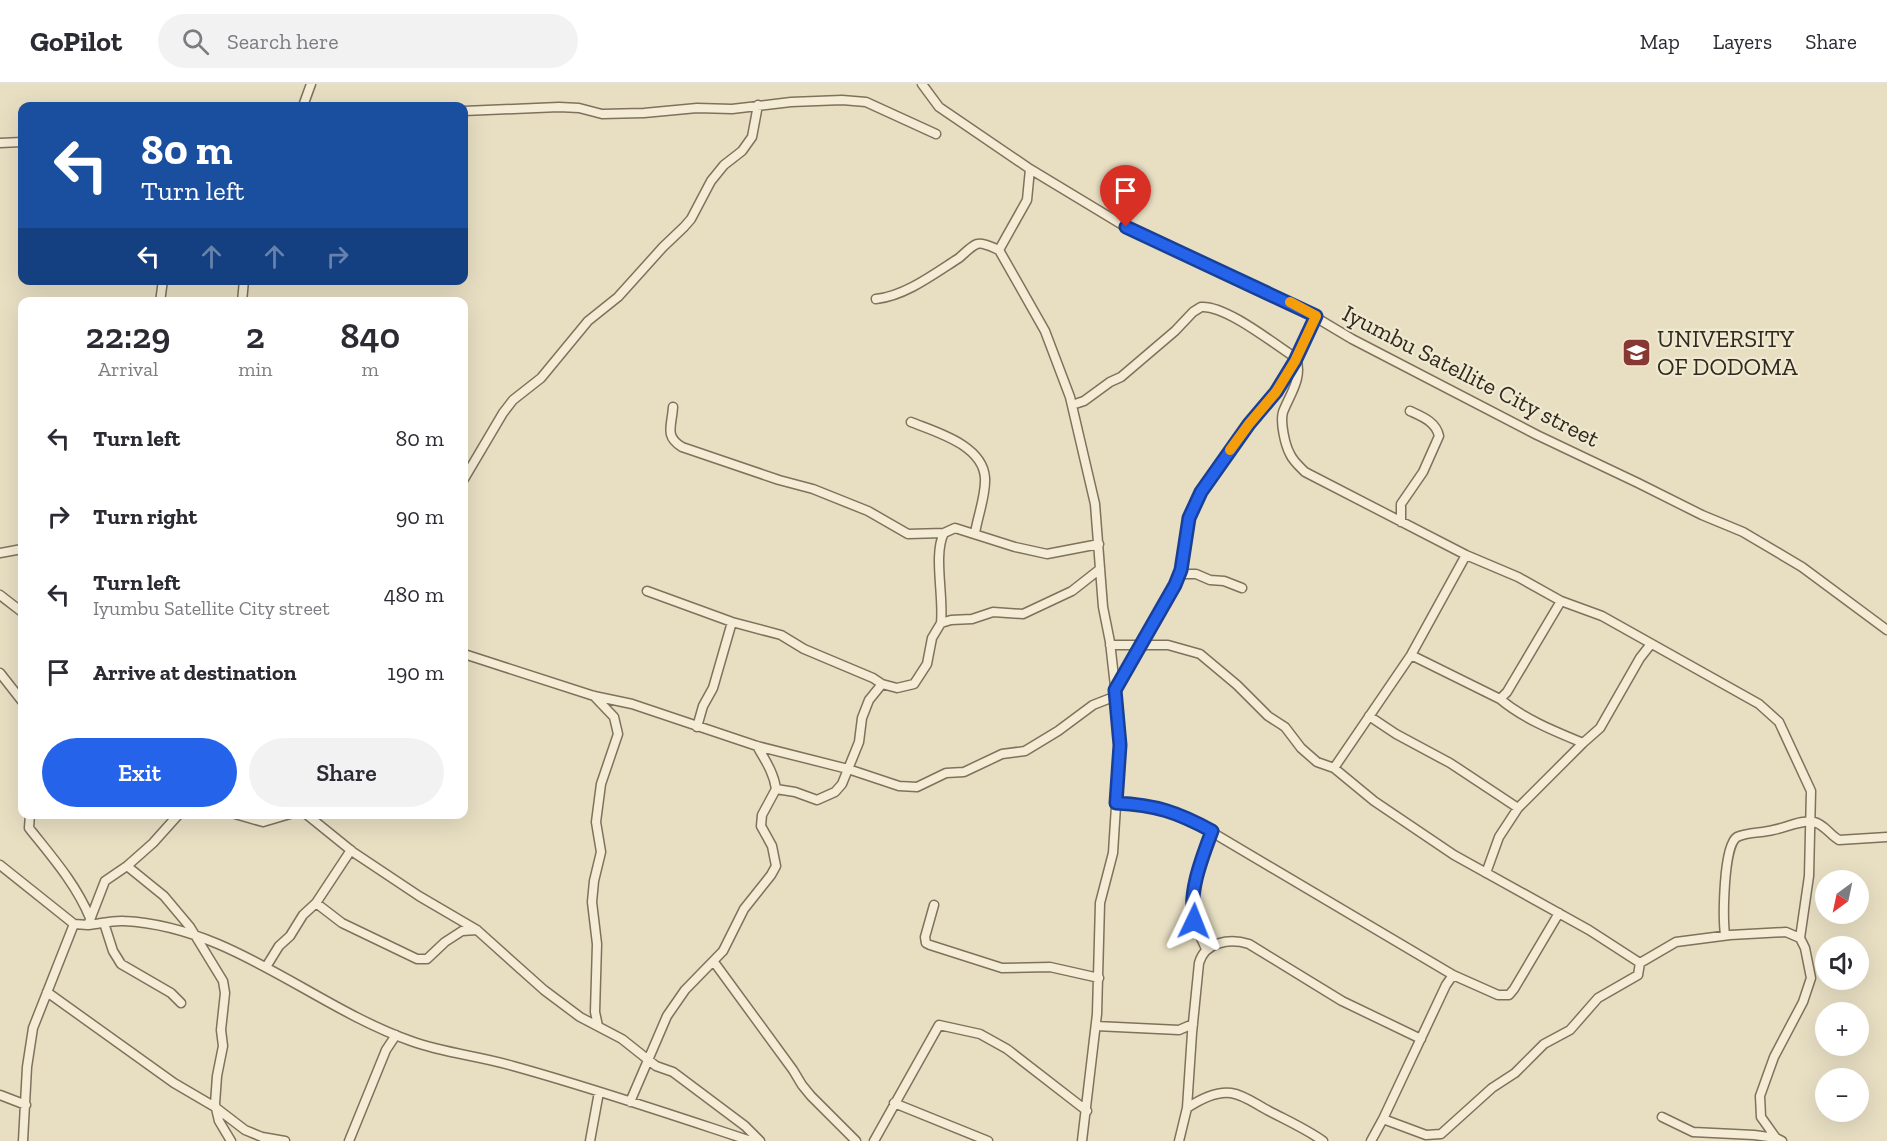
<!DOCTYPE html>
<html lang="en">
<head>
<meta charset="utf-8">
<style>
	body { margin:0; font-family:"Zilla Slab",serif; background:#f2f2f3; color:#2b2b33; height:100vh; display:flex; flex-direction:column; font-size:22px; white-space:nowrap }
	* { box-sizing:border-box; margin:0 }
	p { font-size:20px; color:#7c7c81 }
	.icon { flex:none; width:33px; height:33px; fill:none; stroke:currentColor; stroke-width:2; stroke-linecap:round; stroke-linejoin:round }
	.map { position:relative; flex:1; overflow:hidden }
	.sheet { position:absolute; left:18px; top:213px; width:450px; height:522px; display:flex; flex-direction:column; background:#fff; border-radius:12px; box-shadow:0 6px 24px #0002 }
	.sheet>* { flex:none }
	.guide { position:absolute; left:18px; top:18px; width:450px; height:183px; border-radius:12px; box-shadow:0 6px 24px #0002; background:#1a4fa0; color:#fff; overflow:hidden }
	.needle { width:39px; rotate:213deg }
	.tools { position:absolute; left:1815px; top:786px; display:grid; gap:12px }
	.tools a { display:grid; place-items:center; width:54px; height:54px; border-radius:50%; background:#fff; box-shadow:0 6px 24px #0002; font-size:30px }
	.pin { position:absolute; display:grid; place-items:center; width:51px; height:51px; color:#fff; margin:-62px -26px; border-radius:50% 50% 50% 0; rotate:-45deg; box-shadow:0 0 6px #0007 }
	.pin .icon { rotate:45deg }
	.me { position:absolute; width:66px; margin:-33px; rotate:2deg; stroke-linejoin:round; filter:drop-shadow(0 0 4px #0008) }
	.turn { display:flex; align-items:center; gap:21px; height:126px; padding:0 24px; font-size:27px }
	.turn .icon { width:78px; height:78px; stroke-width:2.5 }
	.turn b { display:block; font-size:42px; line-height:51px }
	.lanes { display:flex; align-items:center; height:57px; padding:0 24px; background:#0003; justify-content:center; gap:30px; direction:ltr }
	.lanes .off { opacity:.35 }
	.eta { display:flex; justify-content:space-evenly; align-items:center; height:102px; text-align:center }
	.eta b { font-size:36px; font-weight:600; line-height:42px }
	.button { display:flex; gap:12px; margin-top:auto; padding:12px 24px }
	.button a { flex:1; height:69px; border-radius:36px; background:#2563eb; color:#fff; font-size:24px; font-weight:600; line-height:69px; text-align:center }
	.button a+a { background:#f2f2f3; color:#2b2b33 }
	ul { padding:0; list-style:none }
	li { display:flex; align-items:center; gap:18px; height:78px; padding:0 24px }
	li div { flex:1 }
	li b { display:block; font-size:22px }
	li em { font-style:normal }
	header { display:flex; align-items:center; gap:36px; box-sizing:border-box; height:84px; padding:0 30px; background:#fff; border-bottom:2px solid #e1e1e2 }
	header strong { font-size:28px }
	nav { display:flex; gap:33px; margin-inline-start:auto; font-size:21px }
	.search { width:420px; height:54px; background:#f2f2f3; display:flex; align-items:center; gap:15px; box-sizing:border-box; padding:0 21px; border-radius:33px; color:#7c7c81; font-size:22px }
	.map>svg:first-child { display:block }
</style>
</head>
<body>
<header>
<strong>GoPilot</strong>
<div class="search"><svg class="icon" aria-label="search" viewBox="0 0 24 24"><circle cx="10" cy="10" r="6"/><path d="M15 15l6 6"/></svg>Search here</div>
<nav><a>Map</a><a>Layers</a><a>Share</a></nav>
</header>
<div class="map">
<svg width="1887" height="1057" viewBox="0 0 1887 1057">
	<rect width="100%" height="100%" fill="#e8dfc3"/>
	<g fill="none" stroke-linecap="round" stroke-linejoin="round">
		<defs>
			<path id="minor" d="M 922,0 L 939,23 L 1030,85 L 1027,116 L 999,166 L 1045,247 L 1070,313 L 1095,420 L 1103,523 L 1110,558 L 1117,620 L 1120,661 L 1114,753 L 1113,769 L 1100,819 L 1097,930 L 1082,1057
				M 303,22 L 311,0
				M 464,27 L 559,23 L 579,24 L 602,30 L 644,29 L 697,24 L 732,25 L 791,18 L 842,16 L 866,18 L 936,50
				M 0,59 L 22,58
				M 1030,85 L 1126,143 L 1170,165 L 1295,221 L 1352,255 L 1537,351 L 1638,399 L 1702,431 L 1743,448 L 1802,483 L 1887,546
				M 876,215 C 905,212 934,190 959,174 C 964,170 971,162 977,160 C 983,158 994,164 999,166
				M 160,218 L 163,196
				M 242,218 L 244,196
				M 1072,321 L 1084,317 L 1110,298 L 1121,293 L 1175,247 L 1193,228 L 1201,223 C 1226,221 1274,260 1296,274 C 1303,294 1290,310 1283,328 C 1280,338 1285,361 1290,370 C 1293,377 1300,383 1305,388 L 1466,471 L 1518,493 L 1561,517 L 1602,532 L 1759,620 L 1779,638 L 1811,707 L 1809,792 L 1800,854
				M 673,323 C 672,342 664,352 682,363 L 779,396 L 813,405 L 868,427 L 908,450 L 944,449
				M 911,338 C 936,348 983,361 985,394 C 986,411 978,431 975,449
				M 464,395 L 503,329 L 513,316 L 541,294 L 588,237 L 618,213 L 663,163 L 684,143 L 691,135 L 711,97 L 724,81 L 742,67 L 752,53 L 758,21
				M 1401,438 L 1401,420 L 1423,388 L 1439,352 C 1436,338 1423,333 1410,327
				M 0,469 L 22,465
				M 1179,490 L 1196,490 L 1210,496 L 1224,497 L 1242,504
				M 647,507 L 732,538 L 781,551 L 804,565 L 873,594 L 882,600
				M 0,511 L 22,528
				M 941,539 C 944,513 933,470 944,449 L 955,444 L 1015,463 L 1047,470 L 1099,460
				M 1110,561 L 1168,561 L 1200,570 L 1237,601 L 1268,632 L 1285,643 L 1301,664 L 1317,678 L 1334,684 L 1374,717 L 1454,771 L 1589,846 L 1640,879
				M 464,570 L 594,612 L 632,620 L 757,662 L 848,685 L 899,702 L 917,703 L 946,689 L 964,688 L 1002,670 L 1025,667 L 1058,647 L 1093,621 L 1116,612
				M 1411,571 L 1500,615 C 1524,635 1554,647 1583,659
				M 0,589 L 22,617
				M 1115,606 L 1175,501 L 1181,486 L 1189,434 L 1201,408 L 1249,340 L 1272,315 L 1295,277 L 1316,232
				M 594,612 L 614,633 L 618,650 L 601,700 L 596,738 L 601,768 L 594,797 L 592,818 L 597,860 L 595,928 L 598,942
				M 1500,615 L 1507,608 L 1561,517
				M 1369,632 L 1396,650 L 1450,679 L 1518,724
				M 697,643 L 703,622 L 713,604 L 732,538
				M 757,662 C 765,676 774,689 776,705
				M 1334,684 L 1411,571 L 1466,471
				M 1117,719 C 1146,720 1166,724 1193,737 L 1453,891 L 1498,911 L 1509,911 L 1514,905 L 1559,829
				M 30,730 L 29,744 C 52,773 76,800 90,834
				M 235,730 L 263,738 L 290,730
				M 306,730 L 353,768 L 419,812 L 477,846 L 544,906 L 580,933 L 622,955 L 656,982 L 673,988 L 745,1042 L 760,1057
				M 0,781 L 74,840
				M 127,782 L 164,812 L 190,843 L 223,897 L 225,909 L 221,946 L 223,962 L 217,992 L 215,1020 L 219,1037 L 231,1057
				M 1486,789 L 1499,753 L 1518,724 L 1583,659 L 1600,644 L 1640,574 L 1651,560
				M 316,819 L 342,839 L 417,875 L 427,875 L 445,858 L 462,847 L 477,846
				M 934,821 L 925,853 L 926,859 L 930,861 L 1002,884 L 1050,883 L 1099,894
				M 104,839 L 113,867 L 121,880 L 171,909 L 181,919
				M 88,841 C 100,840 112,836 124,837 C 231,842 314,923 411,957 C 444,969 479,972 513,982 C 593,1004 672,1031 751,1057
				M 1725,851 C 1723,834 1723,762 1737,753 C 1747,748 1763,749 1773,746 C 1785,744 1803,735 1814,738 C 1824,740 1830,751 1839,756 L 1887,753
				M 1206,865 C 1201,853 1192,838 1192,825 C 1191,803 1204,768 1212,747
				M 714,878 L 793,986 L 802,1001 L 811,1012 L 856,1057
				M 266,883 L 279,862 L 290,852 L 303,831 L 316,819 L 351,766
				M 47,908 L 174,999 L 215,1023 L 245,1046 L 262,1053 L 285,1057
				M 1096,942 L 1179,946 L 1193,940
				M 0,1011 L 26,1021
				M 630,1018 L 667,932 L 685,906 L 723,867 L 744,825 L 771,791 L 776,782 L 772,762 L 761,742 L 762,731 L 776,705 L 795,708 L 817,716 L 835,708 L 842,700 L 859,658 L 862,634 L 869,616 L 882,600 L 897,604 L 914,600 L 927,580 L 932,554 L 941,539 L 951,536 L 972,535 L 993,528 L 1023,530 L 1072,507 L 1100,485
				M 894,1019 L 988,1057
				M 1187,1024 L 1192,949 L 1199,879 C 1205,858 1229,854 1249,860 L 1342,917 L 1421,955
				M 1662,1033 L 1693,1048 L 1754,1051 L 1776,1054 L 1782,1057
				M 1383,1035 L 1446,901 L 1453,891
				M 23,1057 L 27,983 L 33,944 L 74,840 L 88,841 L 105,797 L 127,782 L 153,759 L 179,730
				M 349,1057 L 386,966 L 396,951
				M 590,1057 L 599,1008
				M 874,1057 L 939,941 L 980,950 L 1007,965 L 1087,1027
				M 1179,1057 L 1187,1024 C 1199,1016 1216,1007 1231,1009 C 1245,1011 1257,1021 1269,1027 C 1288,1037 1306,1045 1323,1057
				M 1371,1057 L 1383,1035 L 1426,1051 L 1441,1050 L 1492,1004 L 1515,989 L 1544,960 L 1570,946 L 1598,914 L 1638,891 L 1640,879 L 1676,858 L 1730,851 L 1786,848 L 1800,854 L 1805,864 L 1811,894 L 1803,918 L 1774,973 L 1760,1012 L 1761,1033 L 1776,1054"/>
		</defs>
		<use href="#minor" stroke="#7f715c" stroke-width="11"/>
		<use href="#minor" stroke="#f4ecd5" stroke-width="8"/>
	</g>
	<g fill="none" stroke-linecap="round" stroke-linejoin="round">
		<defs>
			<path id="route" d="M 1126,143 L 1316,232 L 1295,277 L 1276,308 L 1249,340 L 1201,408 L 1189,434 L 1181,486 L 1175,501 L 1115,606 L 1120,661 L 1116,719 C 1156,721 1177,728 1212,747 C 1202,774 1188,808 1194,837"/>
		</defs>
		<use href="#route" stroke="#184099" stroke-width="15"/>
		<use href="#route" stroke="#2563eb" stroke-width="10"/>
		<path stroke="#f59e0b" stroke-width="10" d="M 1230,366 L 1249,340 L 1276,308 L 1295,277 L 1316,232 L 1290,218"/>
	</g>
	<defs>
		<symbol id="university-square" viewBox="-11 -11 22 22"><rect x="-9" y="-9" width="18" height="18" rx="4" fill="#873833" stroke="#f0e9d1"/><path d="M0-5L7-2L0 1L-7-2ZM-4 1L0 2.5L4 1V4Q0 6-4 4Z" fill="#fff"/></symbol>
	</defs>
	<g fill-rule="evenodd">
		<use href="#university-square" x="1620" y="252" width="33" height="33"/>
	</g>
	<g text-anchor="middle" stroke-width="4.5" stroke-linejoin="round" paint-order="stroke">
		<g font-size="24" fill="#31281e" stroke="#f0e9d1" text-anchor="start">
			<text x="1657" y="263">UNIVERSITY<tspan x="1657" dy="28">OF DODOMA</tspan></text>
		</g>
		<g font-size="24" fill="#31281e" stroke="#f0e9d1">
			<text transform="translate(1471 292) rotate(27)" y="8">Iyumbu Satellite City street</text>
		</g>
	</g>
</svg>
<div class="tools">
<a><svg class="needle" viewBox="-14 -14 28 28"><path d="M0-13l5 13h-10z" fill="#e53935"/><path d="M0 13l5-13h-10z" fill="#7c7c81"/></svg></a>
<a><svg class="icon" aria-label="sound" viewBox="0 0 24 24"><path d="M4 9h4l5-4v14l-5-4H4zM17 9q2 3 0 6"/></svg></a>
<a>+</a>
<a>−</a>
</div>
<div class="pin" style="left:1126px;top:143px;background:#d93025"><svg class="icon" aria-label="arrive" viewBox="0 0 24 24"><path d="M6 21V4h12l-3 4 3 4H6"/></svg></div>
<svg class="me" style="left:1194px;top:837px" viewBox="-20 -20 40 40"><path d="M0-17L14 15 0 8-14 15z" fill="#2563eb" stroke="#fff" stroke-width="4"/></svg>
<div class="guide">
<div class="turn"><svg class="icon" aria-label="left" viewBox="0 0 24 24"><path d="M17 20v-9H6M10 6l-5 5 5 5"/></svg><div><b>80 m</b>Turn left</div></div>
<div class="lanes"><svg class="icon" aria-label="left" viewBox="0 0 24 24"><path d="M17 20v-9H6M10 6l-5 5 5 5"/></svg><svg class="icon off" aria-label="ahead" viewBox="0 0 24 24"><path d="M12 20V5M6 11l6-6 6 6"/></svg><svg class="icon off" aria-label="ahead" viewBox="0 0 24 24"><path d="M12 20V5M6 11l6-6 6 6"/></svg><svg class="icon off" aria-label="right" viewBox="0 0 24 24"><path d="M7 20v-9h11M14 6l5 5-5 5"/></svg></div>
</div>
<section class="sheet">
<div class="eta">
<div><b>22:29</b><p>Arrival</p></div>
<div><b>2</b><p>min</p></div>
<div><b>840</b><p>m</p></div>
</div>
<ul>
<li><svg class="icon" aria-label="left" viewBox="0 0 24 24"><path d="M17 20v-9H6M10 6l-5 5 5 5"/></svg><div><b>Turn left</b></div><em>80 m</em></li>
<li><svg class="icon" aria-label="right" viewBox="0 0 24 24"><path d="M7 20v-9h11M14 6l5 5-5 5"/></svg><div><b>Turn right</b></div><em>90 m</em></li>
<li><svg class="icon" aria-label="left" viewBox="0 0 24 24"><path d="M17 20v-9H6M10 6l-5 5 5 5"/></svg><div><b>Turn left</b><p>Iyumbu Satellite City street</p></div><em>480 m</em></li>
<li><svg class="icon" aria-label="arrive" viewBox="0 0 24 24"><path d="M6 21V4h12l-3 4 3 4H6"/></svg><div><b>Arrive at destination</b></div><em>190 m</em></li>
</ul>
<div class="button"><a>Exit</a><a>Share</a></div>
</section>
</div>
</body>
</html>
